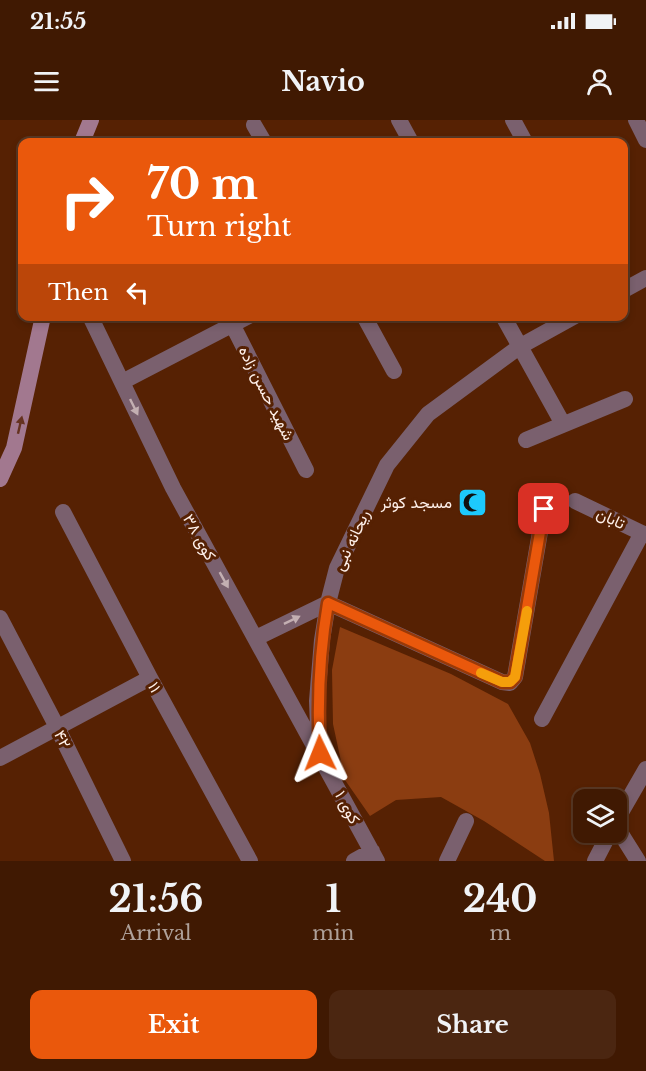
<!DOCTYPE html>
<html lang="en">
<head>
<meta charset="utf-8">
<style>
	body { margin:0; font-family:"Libre Baskerville",Vazirmatn,serif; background:#4b2611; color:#f1f3f6; height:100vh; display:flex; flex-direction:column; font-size:22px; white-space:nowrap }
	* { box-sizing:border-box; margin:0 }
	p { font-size:20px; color:#aea099 }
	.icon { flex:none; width:33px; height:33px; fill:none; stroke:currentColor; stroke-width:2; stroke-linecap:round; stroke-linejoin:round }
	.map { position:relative; height:741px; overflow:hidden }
	.sheet { display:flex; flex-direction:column; background:#401902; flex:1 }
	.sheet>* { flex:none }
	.banner { position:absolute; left:18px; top:18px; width:610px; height:183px; border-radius:12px; box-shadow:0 3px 9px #0003,0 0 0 2px #593824; background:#ea580c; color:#fff; overflow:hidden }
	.fabs { position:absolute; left:573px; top:669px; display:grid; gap:12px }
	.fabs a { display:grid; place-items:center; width:54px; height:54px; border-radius:12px; background:#401902; box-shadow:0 3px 9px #0003,0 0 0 2px #593824; font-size:30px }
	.pin { position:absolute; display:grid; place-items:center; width:51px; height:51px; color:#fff; margin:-26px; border-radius:12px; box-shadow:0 3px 9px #0006 }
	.me { position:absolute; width:66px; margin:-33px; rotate:358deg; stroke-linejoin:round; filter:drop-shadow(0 0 4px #0008) }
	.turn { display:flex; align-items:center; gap:21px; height:126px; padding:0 30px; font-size:27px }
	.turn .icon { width:78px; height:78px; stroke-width:2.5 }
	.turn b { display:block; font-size:42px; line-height:51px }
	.then { display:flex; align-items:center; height:57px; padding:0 30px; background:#0003; gap:12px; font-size:22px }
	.eta { display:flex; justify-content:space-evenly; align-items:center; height:102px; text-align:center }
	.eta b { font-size:36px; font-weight:700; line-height:42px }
	.cta { display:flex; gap:12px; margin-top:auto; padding:12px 30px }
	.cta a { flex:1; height:69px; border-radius:12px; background:#ea580c; color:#fff; font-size:24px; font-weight:700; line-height:69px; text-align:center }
	.cta a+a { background:#4b2611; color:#f1f3f6 }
	.status { display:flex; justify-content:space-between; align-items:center; height:42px; padding:0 30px; background:#401902; direction:ltr }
	.status svg { height:16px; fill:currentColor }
	header { display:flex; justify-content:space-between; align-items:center; height:78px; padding:0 30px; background:#401902; font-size:27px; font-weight:700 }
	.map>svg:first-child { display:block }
</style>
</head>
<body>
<div class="status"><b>21:55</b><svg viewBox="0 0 49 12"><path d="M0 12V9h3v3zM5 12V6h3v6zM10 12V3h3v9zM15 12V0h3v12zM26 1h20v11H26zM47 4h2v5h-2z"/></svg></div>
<header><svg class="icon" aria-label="menu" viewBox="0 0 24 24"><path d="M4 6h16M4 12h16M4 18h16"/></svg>Navio<svg class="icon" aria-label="person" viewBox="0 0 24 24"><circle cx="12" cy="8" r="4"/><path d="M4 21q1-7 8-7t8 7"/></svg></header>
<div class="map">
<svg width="646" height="741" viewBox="0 0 646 741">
	<rect width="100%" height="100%" fill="#562103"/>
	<path fill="#8b3d11" d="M 340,507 L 451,554 L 508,584 L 530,623 L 540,654 L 549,693 L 554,741 L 545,741 L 484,701 L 441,677 L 396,680 L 370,696 L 345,660 L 333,604 L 332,550 Z"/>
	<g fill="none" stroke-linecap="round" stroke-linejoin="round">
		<path stroke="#7a606e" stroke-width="16" d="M 399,0 L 411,22
			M 513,0 L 525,22
			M 254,5 L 264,22
			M 624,170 L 646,158
			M 90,196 L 173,368 L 377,741
			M 228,196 L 306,350
			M 364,196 L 394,251
			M 503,196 L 563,304
			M 122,262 L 249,196
			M 526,320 L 625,279
			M 575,381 L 646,415
			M 63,392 L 150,558 L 250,741
			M 0,498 L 57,607 L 123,741
			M 256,518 L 328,483 L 502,562 L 510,563 L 515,557 L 544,389
			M 542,599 L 642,413
			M 319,631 L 317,581 L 322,520 L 328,483 L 337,448 L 387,345 L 428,294 L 519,227 L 575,196
			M 0,638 L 150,558
			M 616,706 L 638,741
			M 354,741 L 372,731
			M 447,741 L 466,701"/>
		<path stroke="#7a606e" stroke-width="16" d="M 636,0 L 646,20
			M 616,701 L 646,649
			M 595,741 L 610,712"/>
		<path stroke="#a2788f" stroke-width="16" d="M 82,22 L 91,0
			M 0,359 L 14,328 L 43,196"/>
	</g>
	<defs><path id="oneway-solid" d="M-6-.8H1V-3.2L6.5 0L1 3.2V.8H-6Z" transform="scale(1.5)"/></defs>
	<g fill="#c3afb2">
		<use href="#oneway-solid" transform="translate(134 287) rotate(64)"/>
		<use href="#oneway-solid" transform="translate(224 460) rotate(61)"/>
		<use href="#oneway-solid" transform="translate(292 500) rotate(-26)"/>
	</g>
	<use fill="#65321f" href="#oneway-solid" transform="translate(20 305) rotate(-77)"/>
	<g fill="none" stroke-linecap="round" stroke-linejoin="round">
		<defs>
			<path id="route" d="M 320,633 C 317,580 319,535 328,483 L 502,562 L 510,562 L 515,557 L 544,389"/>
		</defs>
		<use href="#route" stroke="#983908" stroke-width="15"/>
		<use href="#route" stroke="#ea580c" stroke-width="10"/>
		<path stroke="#f59e0b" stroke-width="10" d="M 481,553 L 502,562 L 510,562 L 515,557 L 527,491"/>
	</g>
	<defs>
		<symbol id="mosque-square" viewBox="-11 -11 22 22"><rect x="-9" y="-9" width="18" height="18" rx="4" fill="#1dc9fc" stroke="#562103"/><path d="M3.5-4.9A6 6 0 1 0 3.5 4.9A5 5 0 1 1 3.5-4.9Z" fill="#111"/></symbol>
	</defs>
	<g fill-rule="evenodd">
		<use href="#mosque-square" x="456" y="366" width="33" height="33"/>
	</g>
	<g text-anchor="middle" stroke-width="6" stroke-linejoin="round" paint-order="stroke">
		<g font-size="16" fill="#fef0ea" stroke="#562103">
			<text transform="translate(267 273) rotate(63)" y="6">شهید حسن زاده</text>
			<text transform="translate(611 398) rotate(25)" y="6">تابان</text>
			<text transform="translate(200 417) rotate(61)" y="6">کوی ۳۸</text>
			<text transform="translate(351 420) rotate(-65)" y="6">ریحانه نبی</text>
			<text transform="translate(155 567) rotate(62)" y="6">۱۱</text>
			<text transform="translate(63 619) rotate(64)" y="6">۴۲</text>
			<text transform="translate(348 687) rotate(62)" y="6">کوی ۱</text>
		</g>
		<g font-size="16" fill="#fef0ea" stroke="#562103" text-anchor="end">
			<text x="452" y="388">مسجد کوثر</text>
		</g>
	</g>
</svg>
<div class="fabs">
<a><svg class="icon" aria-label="layers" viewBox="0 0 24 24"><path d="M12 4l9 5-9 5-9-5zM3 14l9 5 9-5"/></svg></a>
</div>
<div class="pin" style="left:544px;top:389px;background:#d93025"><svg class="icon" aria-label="arrive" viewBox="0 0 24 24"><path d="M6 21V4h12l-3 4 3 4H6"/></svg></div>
<svg class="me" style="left:320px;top:633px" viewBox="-20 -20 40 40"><path d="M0-17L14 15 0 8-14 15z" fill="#ea580c" stroke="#fff" stroke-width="4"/></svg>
<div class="banner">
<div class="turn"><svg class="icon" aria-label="right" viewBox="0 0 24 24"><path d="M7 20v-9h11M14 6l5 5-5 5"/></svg><div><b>70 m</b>Turn right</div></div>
<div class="then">Then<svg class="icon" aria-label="left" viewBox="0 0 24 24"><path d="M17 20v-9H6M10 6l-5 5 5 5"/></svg></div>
</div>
</div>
<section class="sheet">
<div class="eta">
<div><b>21:56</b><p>Arrival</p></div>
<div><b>1</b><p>min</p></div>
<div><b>240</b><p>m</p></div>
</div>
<div class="cta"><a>Exit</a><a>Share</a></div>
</section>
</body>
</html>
